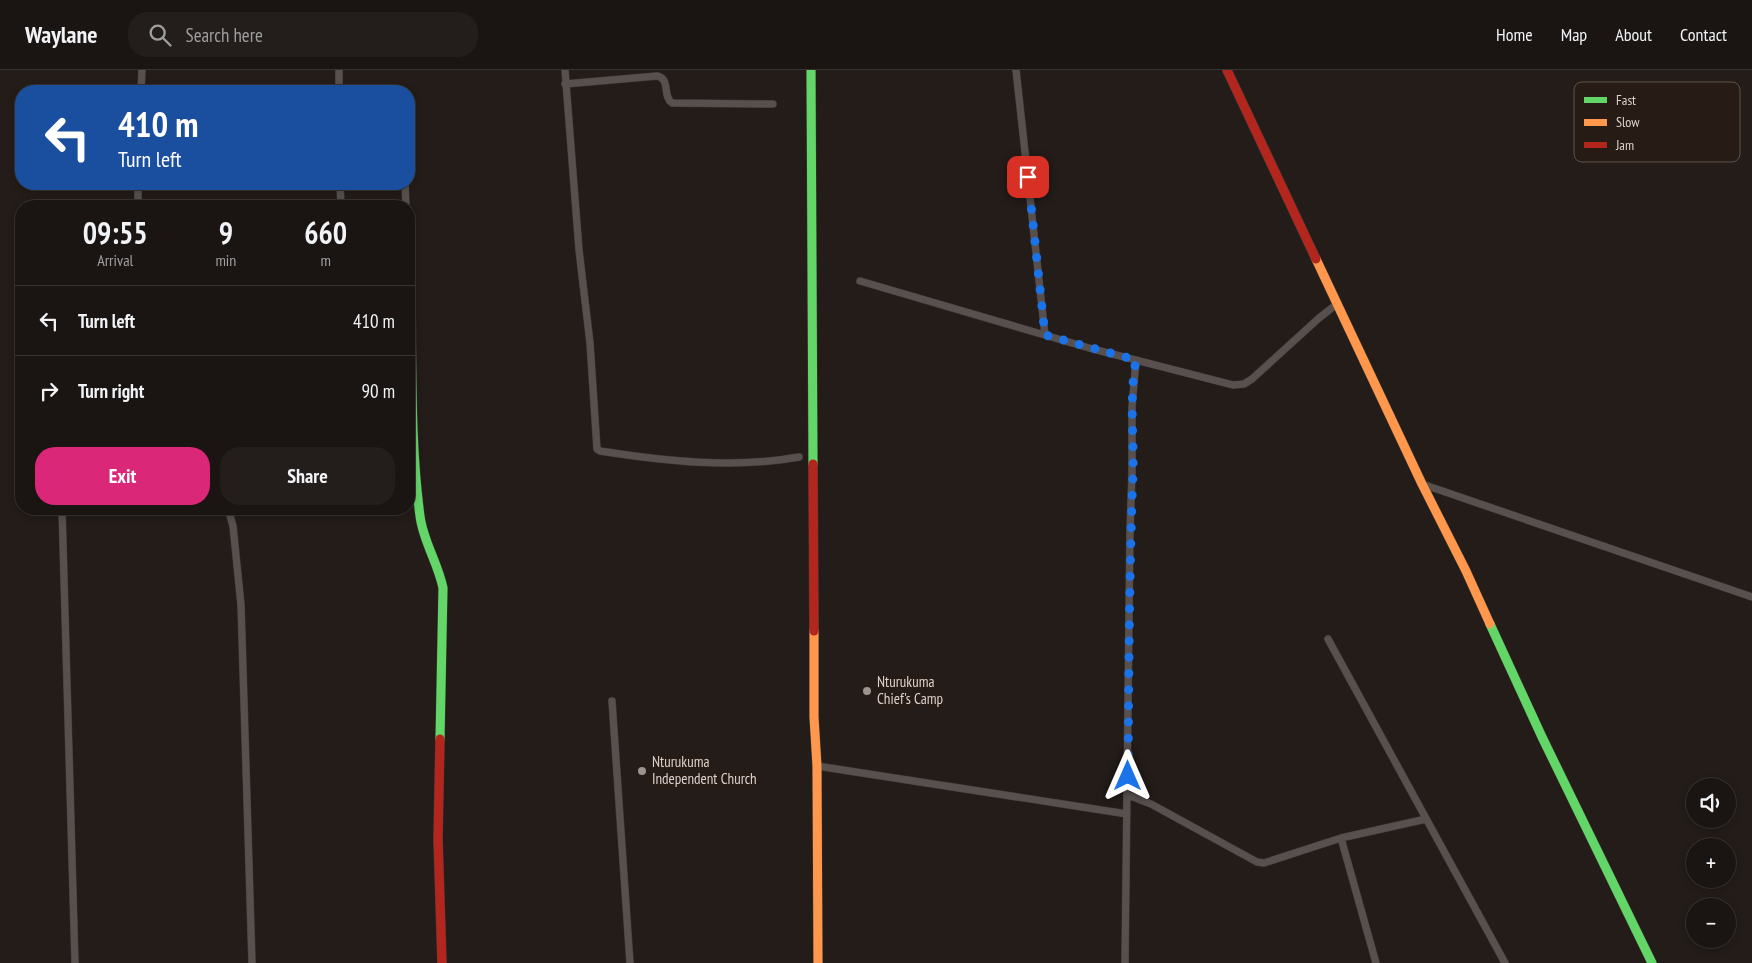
<!DOCTYPE html>
<html lang="en">
<head>
<meta charset="utf-8">
<style>
	body { margin:0; font-family:"PT Sans Narrow",sans-serif; background:#231e1c; color:#f1f3f6; height:100vh; display:flex; flex-direction:column; font-size:19px; white-space:nowrap }
	* { box-sizing:border-box; margin:0 }
	p { font-size:16px; color:#9f9fa0 }
	.icon { flex:none; width:28px; height:28px; fill:none; stroke:currentColor; stroke-width:2; stroke-linecap:round; stroke-linejoin:round }
	.map { position:relative; flex:1; overflow:hidden }
	.side { position:absolute; left:15px; top:130px; width:400px; height:315px; display:flex; flex-direction:column; background:#1a1513; border-radius:20px; box-shadow:0 2px 8px #0003,0 0 0 1px #383433 }
	.side>* { flex:none }
	.hud { position:absolute; left:15px; top:15px; width:400px; height:105px; border-radius:20px; box-shadow:0 2px 8px #0003,0 0 0 1px #383433; background:#1a4fa0; color:#fff; overflow:hidden }
	.controls { position:absolute; left:1686px; top:708px; display:grid; gap:10px }
	.controls a { display:grid; place-items:center; width:50px; height:50px; border-radius:50%; background:#1a1513; box-shadow:0 2px 8px #0003,0 0 0 1px #383433; font-size:25px }
	.pin { position:absolute; display:grid; place-items:center; width:42px; height:42px; color:#fff; margin:-21px; border-radius:10px; box-shadow:0 2px 8px #0006 }
	.me { position:absolute; width:55px; margin:-28px; rotate:0deg; stroke-linejoin:round; filter:drop-shadow(0 0 4px #0008) }
	.turn { display:flex; align-items:center; gap:18px; height:105px; padding:0 20px; font-size:22px }
	.turn .icon { width:65px; height:65px; stroke-width:2.5 }
	.turn b { display:block; font-size:35px; line-height:42px }
	.eta { display:flex; justify-content:space-evenly; align-items:center; height:85px; text-align:center }
	.eta b { font-size:30px; font-weight:600; line-height:35px }
	.button { display:flex; gap:10px; margin-top:auto; padding:10px 20px }
	.button a { flex:1; height:58px; border-radius:20px; background:#db2777; color:#fff; font-size:20px; font-weight:600; line-height:58px; text-align:center }
	.button a+a { background:#231e1c; color:#f1f3f6 }
	ul { padding:0; list-style:none }
	li { display:flex; align-items:center; gap:15px; height:70px; padding:0 20px; border-top:1px solid #383433 }
	li div { flex:1 }
	li b { display:block; font-size:19px }
	li em { font-style:normal }
	header { display:flex; align-items:center; gap:30px; box-sizing:border-box; height:70px; padding:0 25px; background:#1a1513; border-bottom:1px solid #383433 }
	header strong { font-size:24px }
	nav { display:flex; gap:28px; margin-inline-start:auto; font-size:18px }
	.search { width:350px; height:45px; background:#231e1c; display:flex; align-items:center; gap:12px; box-sizing:border-box; padding:0 18px; border-radius:20px; color:#9f9fa0; font-size:19px }
	.map>svg:first-child { display:block }
</style>
</head>
<body>
<header>
<strong>Waylane</strong>
<div class="search"><svg class="icon" aria-label="search" viewBox="0 0 24 24"><circle cx="10" cy="10" r="6"/><path d="M15 15l6 6"/></svg>Search here</div>
<nav><a>Home</a><a>Map</a><a>About</a><a>Contact</a></nav>
</header>
<div class="map">
<svg width="1752" height="893" viewBox="0 0 1752 893">
	<rect width="100%" height="100%" fill="#231c19"/>
	<g fill="none" stroke-linecap="round" stroke-linejoin="round">
		<defs>
			<path id="street" d="M 565,0 L 579,180 L 590,273 L 597,379 L 600,381 C 666,391 733,399 799,387
				M 1016,0 L 1045,265
				M 565,14 L 657,6 C 671,9 662,26 672,33 L 773,34
				M 141,21 L 142,0
				M 339,21 L 339,0
				M 340,114 L 341,136
				M 405,114 L 406,136
				M 138,136 L 138,114
				M 860,211 L 1089,278 L 1233,315 L 1244,314 L 1252,309 L 1319,248 L 1337,234
				M 1422,414 L 1752,527
				M 62,439 L 75,893
				M 225,439 L 229,442 L 233,456 L 241,535 L 252,893
				M 1328,569 L 1505,893
				M 612,631 L 630,893
				M 817,696 L 1127,744
				M 1128,725 L 1151,734 L 1257,792 L 1264,793 L 1341,768 L 1426,749
				M 1341,768 L 1376,893
				M 1125,893 L 1130,461 L 1132,403 L 1132,337 L 1136,290"/>
			<path id="fast" d="M 811,0 L 813,394
				M 409,177 C 414,266 408,357 420,446 C 423,471 438,493 443,518 L 440,669
				M 1490,554 L 1542,667 L 1652,893"/>
			<path id="slow" d="M 1316,189 L 1422,414 L 1466,501 L 1490,554
				M 814,561 L 814,647 L 817,696 L 818,893"/>
			<path id="jam" d="M 1227,0 L 1316,189
				M 813,394 L 814,561
				M 440,669 L 438,769 L 442,893"/>
		</defs>
		<use href="#street" stroke="#3e3835" stroke-width="8"/>
		<use href="#fast" stroke="#3e3835" stroke-width="10"/>
		<use href="#slow" stroke="#3e3835" stroke-width="10"/>
		<use href="#jam" stroke="#3e3835" stroke-width="10"/>
		<use href="#street" stroke="#57504e" stroke-width="7"/>
		<use href="#fast" stroke="#63d668" stroke-width="9"/>
		<use href="#slow" stroke="#ff974d" stroke-width="9"/>
		<use href="#jam" stroke="#b3261e" stroke-width="9"/>
	</g>
	<g fill="none" stroke-linecap="round" stroke-linejoin="round">
		<path stroke="#1a73e8" stroke-width="9" stroke-dasharray="0 16.2" d="M 1028,107 L 1045,265 L 1136,290 C 1129,327 1134,365 1133,403 C 1129,504 1129,605 1128,706"/>
	</g>
	<g fill="#9b938f" stroke="#271b15" stroke-width="2">
		<circle cx="867" cy="621" r="5"/>
		<circle cx="642" cy="701" r="5"/>
	</g>
	<g text-anchor="middle" stroke-width="5" stroke-linejoin="round" paint-order="stroke">
		<g font-size="15" fill="#dcd3cf" stroke="#271b15" text-anchor="start">
			<text x="877" y="617">Nturukuma<tspan x="877" dy="17">Chief's Camp</tspan></text>
			<text x="652" y="697">Nturukuma<tspan x="652" dy="17">Independent Church</tspan></text>
		</g>
	</g>
	<rect x="1574" y="12" width="166" height="80" rx="8" fill="#271b15" stroke="#5d524d" stroke-width="1"/>
	<rect x="1584" y="27" width="23" height="6" fill="#63d668"/>
	<rect x="1584" y="49" width="23" height="7" fill="#ff974d"/>
	<rect x="1584" y="72" width="23" height="6" fill="#b3261e"/>
	<g font-size="14" fill="#dcd3cf">
		<text x="1616" y="35">Fast</text>
		<text x="1616" y="57">Slow</text>
		<text x="1616" y="80">Jam</text>
	</g>
</svg>
<div class="controls">
<a><svg class="icon" aria-label="sound" viewBox="0 0 24 24"><path d="M4 9h4l5-4v14l-5-4H4zM17 9q2 3 0 6"/></svg></a>
<a>+</a>
<a>−</a>
</div>
<div class="pin" style="left:1028px;top:107px;background:#d93025"><svg class="icon" aria-label="arrive" viewBox="0 0 24 24"><path d="M6 21V4h12l-3 4 3 4H6"/></svg></div>
<svg class="me" style="left:1128px;top:706px" viewBox="-20 -20 40 40"><path d="M0-17L14 15 0 8-14 15z" fill="#1a73e8" stroke="#fff" stroke-width="4"/></svg>
<div class="hud">
<div class="turn"><svg class="icon" aria-label="left" viewBox="0 0 24 24"><path d="M17 20v-9H6M10 6l-5 5 5 5"/></svg><div><b>410 m</b>Turn left</div></div>
</div>
<section class="side">
<div class="eta">
<div><b>09:55</b><p>Arrival</p></div>
<div><b>9</b><p>min</p></div>
<div><b>660</b><p>m</p></div>
</div>
<ul>
<li><svg class="icon" aria-label="left" viewBox="0 0 24 24"><path d="M17 20v-9H6M10 6l-5 5 5 5"/></svg><div><b>Turn left</b></div><em>410 m</em></li>
<li><svg class="icon" aria-label="right" viewBox="0 0 24 24"><path d="M7 20v-9h11M14 6l5 5-5 5"/></svg><div><b>Turn right</b></div><em>90 m</em></li>
</ul>
<div class="button"><a>Exit</a><a>Share</a></div>
</section>
</div>
</body>
</html>
